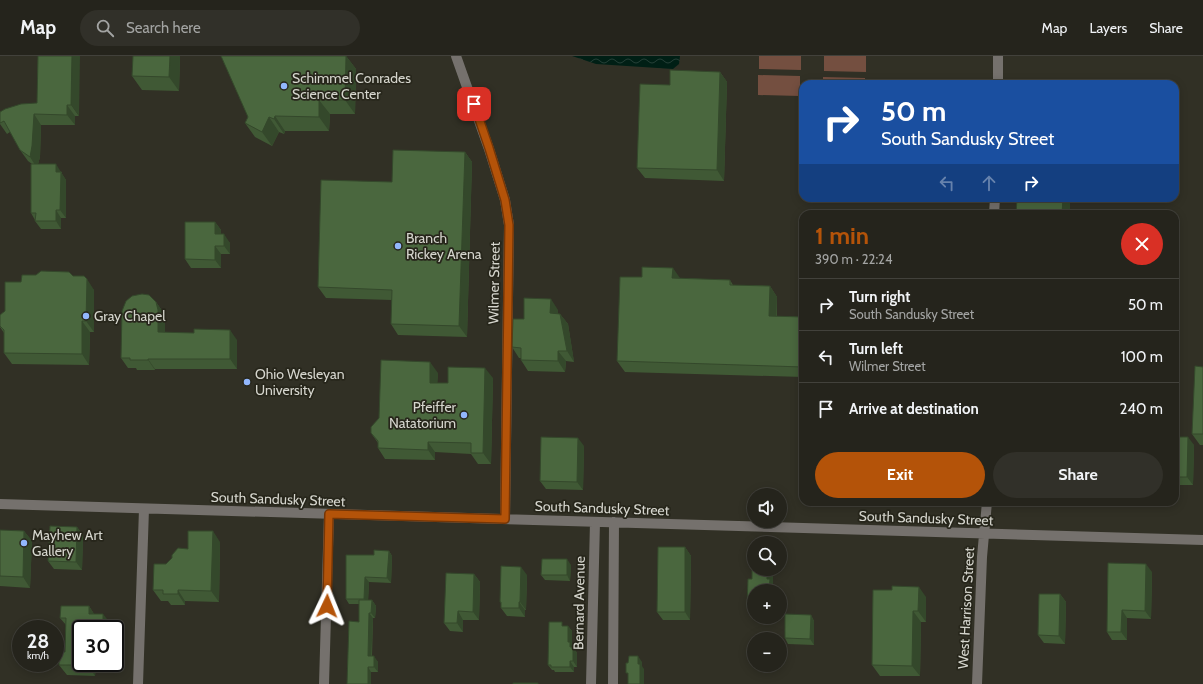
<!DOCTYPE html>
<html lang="en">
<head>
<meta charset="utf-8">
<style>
	body { margin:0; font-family:Cabin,sans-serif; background:#313029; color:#f1f3f6; height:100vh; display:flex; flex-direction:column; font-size:15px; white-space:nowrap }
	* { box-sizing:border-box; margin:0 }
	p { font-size:13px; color:#a3a4a3 }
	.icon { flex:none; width:22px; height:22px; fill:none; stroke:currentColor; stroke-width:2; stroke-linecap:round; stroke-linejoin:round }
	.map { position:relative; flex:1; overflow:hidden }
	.details { position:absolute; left:799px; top:154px; width:380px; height:296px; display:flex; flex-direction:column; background:#25241c; border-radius:12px; box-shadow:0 2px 10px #0003,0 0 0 1px #42413b }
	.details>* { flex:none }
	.top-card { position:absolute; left:799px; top:24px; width:380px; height:122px; border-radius:12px; box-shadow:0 2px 10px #0003,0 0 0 1px #42413b; background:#1a4fa0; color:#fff; overflow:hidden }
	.fabs { position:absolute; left:747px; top:432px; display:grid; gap:8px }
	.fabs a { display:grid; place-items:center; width:40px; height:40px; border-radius:50%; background:#25241c; box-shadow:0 2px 10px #0003,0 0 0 1px #42413b; font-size:20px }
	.speed { position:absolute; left:12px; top:564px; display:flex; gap:8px; font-size:20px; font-weight:700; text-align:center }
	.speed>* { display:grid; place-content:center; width:52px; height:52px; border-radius:50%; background:#25241c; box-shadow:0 2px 10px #0003,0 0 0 1px #42413b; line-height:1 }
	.speed small { font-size:10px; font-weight:400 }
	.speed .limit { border:2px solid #111; border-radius:6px; background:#fff; color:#111 }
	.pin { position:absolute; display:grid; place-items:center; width:34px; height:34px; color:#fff; margin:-17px; border-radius:8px; box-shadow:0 2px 6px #0006 }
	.me { position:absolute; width:44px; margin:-22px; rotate:2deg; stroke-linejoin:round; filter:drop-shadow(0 0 3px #0008) }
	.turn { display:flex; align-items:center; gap:14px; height:84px; padding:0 16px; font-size:18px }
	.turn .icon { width:52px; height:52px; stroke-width:2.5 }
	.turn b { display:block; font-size:28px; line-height:34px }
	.lanes { display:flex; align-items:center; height:38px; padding:0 16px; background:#0003; justify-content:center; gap:20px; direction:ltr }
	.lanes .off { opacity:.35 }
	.round { display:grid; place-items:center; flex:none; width:42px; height:42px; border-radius:21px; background:#313029 }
	.head { display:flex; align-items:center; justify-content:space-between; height:68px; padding:0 16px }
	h1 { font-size:24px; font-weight:800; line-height:30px; color:#b45309 }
	.cta { display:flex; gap:8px; margin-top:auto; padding:8px 16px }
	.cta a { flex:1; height:46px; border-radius:24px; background:#b45309; color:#fff; font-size:16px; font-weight:800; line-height:46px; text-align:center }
	.cta a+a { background:#313029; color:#f1f3f6 }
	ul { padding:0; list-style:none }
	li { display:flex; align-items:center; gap:12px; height:52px; padding:0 16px; border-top:1px solid #42413b }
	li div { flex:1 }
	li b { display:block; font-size:15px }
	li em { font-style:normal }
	header { display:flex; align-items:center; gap:24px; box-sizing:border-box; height:56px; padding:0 20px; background:#25241c; border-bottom:1px solid #42413b }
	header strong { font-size:19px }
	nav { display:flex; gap:22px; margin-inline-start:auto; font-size:14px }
	.search { width:280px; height:36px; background:#313029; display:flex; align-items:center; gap:10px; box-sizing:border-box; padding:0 14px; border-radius:22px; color:#a3a4a3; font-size:15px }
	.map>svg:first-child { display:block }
</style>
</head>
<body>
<header>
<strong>Map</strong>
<div class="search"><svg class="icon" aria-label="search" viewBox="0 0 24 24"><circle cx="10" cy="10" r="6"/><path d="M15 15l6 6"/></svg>Search here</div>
<nav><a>Map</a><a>Layers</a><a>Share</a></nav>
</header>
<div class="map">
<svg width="1203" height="628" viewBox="0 0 1203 628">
	<defs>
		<pattern id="water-waves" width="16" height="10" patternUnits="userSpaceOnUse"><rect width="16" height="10" fill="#001f15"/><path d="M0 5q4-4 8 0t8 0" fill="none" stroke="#243f36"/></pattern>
	</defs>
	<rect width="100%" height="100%" fill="#313025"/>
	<path fill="#744f40" d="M 759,0 L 801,0 L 801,14 L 759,13 Z
		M 824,0 L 866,0 L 866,16 L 824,15 Z
		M 758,19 L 800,20 L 800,40 L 758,39 Z
		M 823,21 L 865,22 L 865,28 L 823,28 Z"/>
	<path fill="url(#water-waves)" d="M 572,0 L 680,0 L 679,8 L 673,13 L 596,8 Z"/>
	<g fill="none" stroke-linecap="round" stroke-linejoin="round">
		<path stroke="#75716d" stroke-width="10" d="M 456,0 L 489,93 L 505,144 L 509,169 L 505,463
			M 998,28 L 998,0
			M 994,158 L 995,142
			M 0,448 L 1203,484
			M 138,628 L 144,453
			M 324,628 L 329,458
			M 591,628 L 595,466
			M 613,628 L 614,466
			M 977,628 L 982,501 L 987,446"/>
	</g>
	<path fill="#405935" d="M 38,0 L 79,60 L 75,60 L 75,69 L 41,69 L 40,101 L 38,108 L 62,116 L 62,118 L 66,124 L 66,162 L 61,162 L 61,173 L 41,173 L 35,165 L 35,164 L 31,157 L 32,108 L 28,105 L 20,94 L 10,76 L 7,78 L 0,68 L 0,56 L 37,47 Z
		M 180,0 L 179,35 L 142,34 L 132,20 Z
		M 221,0 L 346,0 L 356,13 L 355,58 L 330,58 L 329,75 L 285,75 L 284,78 L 279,76 L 272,90 L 255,81 L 245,67 L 248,61 Z
		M 720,16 L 727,26 L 724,125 L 645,122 L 637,112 L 670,29 Z
		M 465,96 L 472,106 L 467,281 L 398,279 L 391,268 L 392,244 L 326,242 L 318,231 L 392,126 Z
		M 215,166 L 221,174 L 221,178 L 230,187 L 230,198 L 221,198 L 221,212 L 191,212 L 185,203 Z
		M 73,220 L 94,234 L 94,276 L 90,276 L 89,309 L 12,308 L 4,297 L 4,277 L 0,271 L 0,259 L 5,255 L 21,226 Z
		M 680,222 L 730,224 L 733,229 L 770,230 L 777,241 L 777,260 L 803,261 L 803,321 L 625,316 L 617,305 Z
		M 156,246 L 163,256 L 165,264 L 165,276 L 237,284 L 237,313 L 155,313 L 155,314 L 137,314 L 136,312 L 128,312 L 121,302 Z
		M 558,254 L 558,258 L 560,258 L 568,268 L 574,306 L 566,305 L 565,316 L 528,315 L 521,304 L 521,302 L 519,302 L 512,291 L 524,263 Z
		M 1203,311 L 1203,389 L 1200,389 L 1192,378 Z
		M 438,317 L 437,327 L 448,327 L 493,322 L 491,408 L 478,408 L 471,398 L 435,396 L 435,404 L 385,403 L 378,392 L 378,387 L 371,377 Z
		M 1175,381 L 1194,389 L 1193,429 L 1175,429 Z
		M 584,390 L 583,434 L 546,433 L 540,425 Z
		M 77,471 L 83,479 L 82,514 L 54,513 L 48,505 Z
		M 0,474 L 24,475 L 32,485 L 30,532 L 0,530 Z
		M 220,486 L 219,546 L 185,545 L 185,549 L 171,549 L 168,545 L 161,545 L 153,534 L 166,508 L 188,493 Z
		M 685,491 L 691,500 L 690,564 L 663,564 L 657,556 Z
		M 389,495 L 392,500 L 391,527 L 369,526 L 368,544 L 372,544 L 376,550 L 375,562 L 373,562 L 372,600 L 378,606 L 378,616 L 371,616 L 371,628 L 347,628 L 359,566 L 359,548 L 349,548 L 346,543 L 374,499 Z
		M 1108,507 L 1152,516 L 1151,563 L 1127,562 L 1127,584 L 1112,584 L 1107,576 Z
		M 571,509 L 570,525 L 545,524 L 541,519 Z
		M 773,517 L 773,528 L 775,531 L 775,535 L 754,535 L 754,559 L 753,559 L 747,551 L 752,523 Z
		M 474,518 L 480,526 L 479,564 L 463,564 L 463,576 L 450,575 L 444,567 Z
		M 527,519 L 526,554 L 525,554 L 525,561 L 507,560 L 501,552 L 501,547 L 500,546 Z
		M 873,534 L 926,541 L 926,566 L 921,566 L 920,620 L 880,620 L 872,609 Z
		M 1060,538 L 1066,546 L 1065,588 L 1044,587 L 1038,579 Z
		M 89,550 L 94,558 L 111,568 L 111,573 L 81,573 L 81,607 L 110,607 L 110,611 L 96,610 L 95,620 L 67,619 L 59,609 L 65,596 L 66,569 L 60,562 Z
		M 811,559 L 814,565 L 814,589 L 788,588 L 785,582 Z
		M 565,570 L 568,570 L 572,575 L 572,589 L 577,597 L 577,611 L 574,611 L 574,616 L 555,616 L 554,614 L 552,614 L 548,609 Z"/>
	<path fill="#34482b" d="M 72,0 L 80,0 L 79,60 L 71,49 Z
		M 170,0 L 180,0 L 179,35 L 169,21 Z
		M 346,0 L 356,13 L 355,58 L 345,44 Z
		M 720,16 L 727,26 L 724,125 L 717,114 Z
		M 319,44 L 330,58 L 329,75 L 319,61 Z
		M 67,49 L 75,60 L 75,69 L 67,59 Z
		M 34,58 L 41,69 L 40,101 L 37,112 L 30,101 Z
		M 275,60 L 285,75 L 284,78 L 274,63 Z
		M 269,61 L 279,76 L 272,90 L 262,76 Z
		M 465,96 L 472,106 L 467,281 L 459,270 Z
		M 56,108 L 66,124 L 66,162 L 60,154 L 56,116 Z
		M 1063,142 L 1070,142 L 1070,158 L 1062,158 Z
		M 56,154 L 61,162 L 61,173 L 56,165 Z
		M 215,166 L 221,174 L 221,187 L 215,178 Z
		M 224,178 L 230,187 L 230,198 L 224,190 Z
		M 215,190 L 221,198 L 221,212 L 215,204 Z
		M 673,212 L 680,222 L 672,222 Z
		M 87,223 L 94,234 L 94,276 L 86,265 Z
		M 770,230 L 777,241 L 776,271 L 769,260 Z
		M 551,243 L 558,254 L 558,268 L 550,257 Z
		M 156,246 L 163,256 L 165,264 L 165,286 L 158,276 Z
		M 560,258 L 568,268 L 574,306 L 567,295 Z
		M 82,265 L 90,276 L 89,309 L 82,298 Z
		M 230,274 L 237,284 L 237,313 L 230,303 Z
		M 558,295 L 566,305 L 565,316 L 558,305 Z
		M 148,303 L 155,313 L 155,314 L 148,304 Z
		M 430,306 L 438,317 L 437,338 L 430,327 Z
		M 485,312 L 493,322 L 491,408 L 483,397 Z
		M 1188,381 L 1194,389 L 1193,429 L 1187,421 Z
		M 578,382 L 584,390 L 583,434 L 577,426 Z
		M 428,386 L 435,396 L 435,404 L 428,394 Z
		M 77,471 L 83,479 L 82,514 L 76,506 Z
		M 24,475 L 32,485 L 30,532 L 23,521 Z
		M 213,475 L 220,486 L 219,546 L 211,535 Z
		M 685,491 L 691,500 L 690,564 L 685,556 Z
		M 389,495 L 392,500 L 391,527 L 387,522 Z
		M 567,503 L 571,509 L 570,525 L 567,519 Z
		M 1146,508 L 1152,516 L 1151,563 L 1145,555 Z
		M 521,511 L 527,519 L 526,554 L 520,546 Z
		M 767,513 L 770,513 L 773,517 L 773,528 L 775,531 L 775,535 L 769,535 L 767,523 Z
		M 474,518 L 480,526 L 479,564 L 473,556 Z
		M 365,521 L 369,526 L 368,549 L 364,543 Z
		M 919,531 L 926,541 L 926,566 L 918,555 Z
		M 178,534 L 185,545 L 185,549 L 178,538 Z
		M 1060,538 L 1066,546 L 1065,588 L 1059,580 Z
		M 372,544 L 376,550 L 375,562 L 371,557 Z
		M 519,546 L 525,554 L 525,561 L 519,552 Z
		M 89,550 L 96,561 L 89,558 Z
		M 1122,554 L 1127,562 L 1127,584 L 1121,576 Z
		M 458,555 L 463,564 L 463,576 L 457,567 Z
		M 913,555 L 921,566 L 920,620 L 912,610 Z
		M 369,557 L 373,562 L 371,606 L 368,600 Z
		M 103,558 L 111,568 L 111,573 L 103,573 Z
		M 811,559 L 814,565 L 814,589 L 810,583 Z
		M 568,570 L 572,575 L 572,589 L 577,597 L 577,611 L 573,605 L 570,591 L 568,586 Z
		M 374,600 L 378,606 L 378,616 L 374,611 Z
		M 638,600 L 642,606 L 642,610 L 644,613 L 644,628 L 640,628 L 638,608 Z
		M 570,605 L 574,611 L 574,616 L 570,611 Z
		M 88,607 L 93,607 L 96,610 L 95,620 L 88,609 Z
		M 368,611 L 371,616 L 371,628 L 368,628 Z"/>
	<path fill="#4a673e" stroke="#34482b" d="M 38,0 L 72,0 L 71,49 L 67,49 L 67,59 L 34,58 L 32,90 L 30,101 L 20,94 L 4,65 L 0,67 L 0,56 L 5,53 L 21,48 L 37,47 Z
		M 133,0 L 170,0 L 169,21 L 132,20 Z
		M 221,0 L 346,0 L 345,44 L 319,44 L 319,61 L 275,60 L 274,63 L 269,61 L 262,76 L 245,67 L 248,61 Z
		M 670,14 L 720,16 L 717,114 L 637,112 L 640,28 L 670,29 Z
		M 393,94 L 465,96 L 459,270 L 391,268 L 392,234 L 318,231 L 321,124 L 392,126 Z
		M 31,108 L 56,108 L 56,116 L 61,116 L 60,154 L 56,154 L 56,165 L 35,165 L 36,157 L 31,157 Z
		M 1017,142 L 1063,142 L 1062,158 L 1016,158 Z
		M 185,166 L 215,166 L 215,178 L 224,178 L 224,190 L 215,190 L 215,204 L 185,203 Z
		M 642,211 L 673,212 L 672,222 L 730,224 L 730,229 L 770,230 L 769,260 L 803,261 L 803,311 L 617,305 L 620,221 L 642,221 Z
		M 41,215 L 69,216 L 73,220 L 84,220 L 87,223 L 86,265 L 82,265 L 82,298 L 4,297 L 4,274 L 0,270 L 0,259 L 5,255 L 5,226 L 21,226 L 22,219 L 36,219 Z
		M 142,238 L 149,239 L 156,246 L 158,254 L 158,276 L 194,277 L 194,273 L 230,274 L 230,303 L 148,303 L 148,304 L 130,304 L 130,302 L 121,302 L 122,255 L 126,245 L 132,240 Z
		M 524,242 L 551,243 L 550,257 L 560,258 L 567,295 L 558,295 L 558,305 L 521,304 L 521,292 L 512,291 L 513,263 L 524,263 Z
		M 381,304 L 430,306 L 430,327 L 448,327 L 448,311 L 485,312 L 483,397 L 471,397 L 471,387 L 428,386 L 428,394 L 378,392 L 378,385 L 371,377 L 371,371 L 379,362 Z
		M 1195,310 L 1203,311 L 1203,378 L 1192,378 Z
		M 541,381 L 578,382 L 577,426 L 540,425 Z
		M 1175,381 L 1188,381 L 1187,421 L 1175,421 Z
		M 50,470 L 77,471 L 76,506 L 48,505 Z
		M 0,474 L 24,475 L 23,521 L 0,520 Z
		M 188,475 L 213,475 L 211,535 L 178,534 L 178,538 L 163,538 L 163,534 L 153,534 L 154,508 L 166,508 L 172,502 L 172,499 L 178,492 L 188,493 Z
		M 658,491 L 685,491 L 685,556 L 657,556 Z
		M 374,494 L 389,495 L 387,522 L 365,521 L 364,543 L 346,543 L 346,499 L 374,499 Z
		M 542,503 L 567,503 L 567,519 L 541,519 Z
		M 1108,507 L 1146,508 L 1145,555 L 1122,554 L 1121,576 L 1107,576 Z
		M 752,509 L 754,509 L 754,513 L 767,513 L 767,523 L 770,523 L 769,535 L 754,535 L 754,551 L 747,551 L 748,523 L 752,523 Z
		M 501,510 L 521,511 L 520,546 L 519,546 L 519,552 L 501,552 L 501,546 L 500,546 Z
		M 446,517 L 474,518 L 473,556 L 458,555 L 457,567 L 444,567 Z
		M 892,530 L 919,531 L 918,555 L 913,555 L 912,610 L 872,609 L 873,534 L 892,534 Z
		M 1039,538 L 1060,538 L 1059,580 L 1038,579 Z
		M 359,544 L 372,544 L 371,557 L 369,557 L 368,600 L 374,600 L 374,611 L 368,611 L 368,628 L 347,628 L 349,565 L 359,566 Z
		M 61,550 L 89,550 L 89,558 L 103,558 L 103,573 L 81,573 L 81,607 L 88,607 L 88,609 L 59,609 L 59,596 L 65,596 L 66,562 L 60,562 Z
		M 785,558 L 811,559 L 810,583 L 785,582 Z
		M 549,566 L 562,566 L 562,570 L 568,570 L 568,586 L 570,586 L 570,591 L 573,591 L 573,605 L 570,605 L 570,611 L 551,611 L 551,609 L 548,609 Z
		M 629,600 L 638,600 L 638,608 L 640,608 L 640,628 L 628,628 L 628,617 L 626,617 L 626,607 L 628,607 Z
		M 513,627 L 538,627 L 538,628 L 513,628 Z"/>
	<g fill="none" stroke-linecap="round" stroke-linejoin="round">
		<defs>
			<path id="route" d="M 327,550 L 329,458 L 505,463 L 509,169 L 505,144 L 489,92 L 474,48"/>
		</defs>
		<use href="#route" stroke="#753606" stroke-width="10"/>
		<use href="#route" stroke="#b45309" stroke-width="7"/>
	</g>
	<g fill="#92b7fd" stroke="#27261b" stroke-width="1.5">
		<circle cx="284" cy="30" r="4"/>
		<circle cx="398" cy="190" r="4"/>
		<circle cx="86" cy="260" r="4"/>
		<circle cx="247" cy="326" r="4"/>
		<circle cx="464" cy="359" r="4"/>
		<circle cx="24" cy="487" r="4"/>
	</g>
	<g text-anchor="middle" stroke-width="3.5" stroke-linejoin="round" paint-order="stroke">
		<g font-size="14" fill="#d5d5cd" stroke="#27261b" text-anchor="start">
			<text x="292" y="27">Schimmel Conrades<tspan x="292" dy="16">Science Center</tspan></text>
			<text x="406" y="187">Branch<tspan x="406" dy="16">Rickey Arena</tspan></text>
			<text x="94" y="265">Gray Chapel</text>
			<text x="255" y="323">Ohio Wesleyan<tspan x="255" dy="16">University</tspan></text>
			<text x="456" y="356" text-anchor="end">Pfeiffer<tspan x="456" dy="16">Natatorium</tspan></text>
			<text x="32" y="484">Mayhew Art<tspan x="32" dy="16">Gallery</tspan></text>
		</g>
		<g font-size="14" fill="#d5d5cd" stroke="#27261b">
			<text transform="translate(494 227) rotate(-89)" y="5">Wilmer Street</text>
			<text transform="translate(278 443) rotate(2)" y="5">South Sandusky Street</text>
			<text transform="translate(602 452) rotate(2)" y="5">South Sandusky Street</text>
			<text transform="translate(926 462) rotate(2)" y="5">South Sandusky Street</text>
			<text transform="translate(579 547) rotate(-89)" y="5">Bernard Avenue</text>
			<text transform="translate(966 552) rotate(-87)" y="5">West Harrison Street</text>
		</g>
	</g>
</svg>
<div class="fabs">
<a><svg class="icon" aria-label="sound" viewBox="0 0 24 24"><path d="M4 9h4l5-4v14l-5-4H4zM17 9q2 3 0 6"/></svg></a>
<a><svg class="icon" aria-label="search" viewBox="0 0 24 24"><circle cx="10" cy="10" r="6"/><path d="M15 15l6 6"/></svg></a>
<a>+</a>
<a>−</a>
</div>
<div class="speed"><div>28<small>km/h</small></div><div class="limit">30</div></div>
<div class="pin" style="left:474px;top:48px;background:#d93025"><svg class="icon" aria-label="arrive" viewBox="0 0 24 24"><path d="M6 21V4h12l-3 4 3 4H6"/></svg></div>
<svg class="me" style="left:327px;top:550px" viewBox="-20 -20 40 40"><path d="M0-17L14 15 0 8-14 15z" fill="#b45309" stroke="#fff" stroke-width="4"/></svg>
<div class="top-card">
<div class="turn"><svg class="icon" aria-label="right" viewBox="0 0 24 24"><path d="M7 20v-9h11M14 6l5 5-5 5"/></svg><div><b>50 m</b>South Sandusky Street</div></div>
<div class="lanes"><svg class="icon off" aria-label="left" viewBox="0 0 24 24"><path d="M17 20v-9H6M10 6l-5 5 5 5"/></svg><svg class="icon off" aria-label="ahead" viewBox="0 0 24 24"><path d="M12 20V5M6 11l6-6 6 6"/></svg><svg class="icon" aria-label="right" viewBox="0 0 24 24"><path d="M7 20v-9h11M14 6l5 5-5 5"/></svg></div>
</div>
<section class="details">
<div class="head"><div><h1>1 min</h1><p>390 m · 22:24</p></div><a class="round" style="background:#d93025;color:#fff"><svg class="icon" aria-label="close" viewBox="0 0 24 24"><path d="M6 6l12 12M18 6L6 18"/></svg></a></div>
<ul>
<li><svg class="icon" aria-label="right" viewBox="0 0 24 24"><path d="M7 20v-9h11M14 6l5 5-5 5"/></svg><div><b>Turn right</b><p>South Sandusky Street</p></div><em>50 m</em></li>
<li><svg class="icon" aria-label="left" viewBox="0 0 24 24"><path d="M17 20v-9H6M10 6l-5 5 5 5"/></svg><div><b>Turn left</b><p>Wilmer Street</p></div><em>100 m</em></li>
<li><svg class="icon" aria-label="arrive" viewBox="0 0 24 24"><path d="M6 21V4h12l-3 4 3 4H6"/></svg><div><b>Arrive at destination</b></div><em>240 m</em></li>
</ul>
<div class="cta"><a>Exit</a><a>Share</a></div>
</section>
</div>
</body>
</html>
